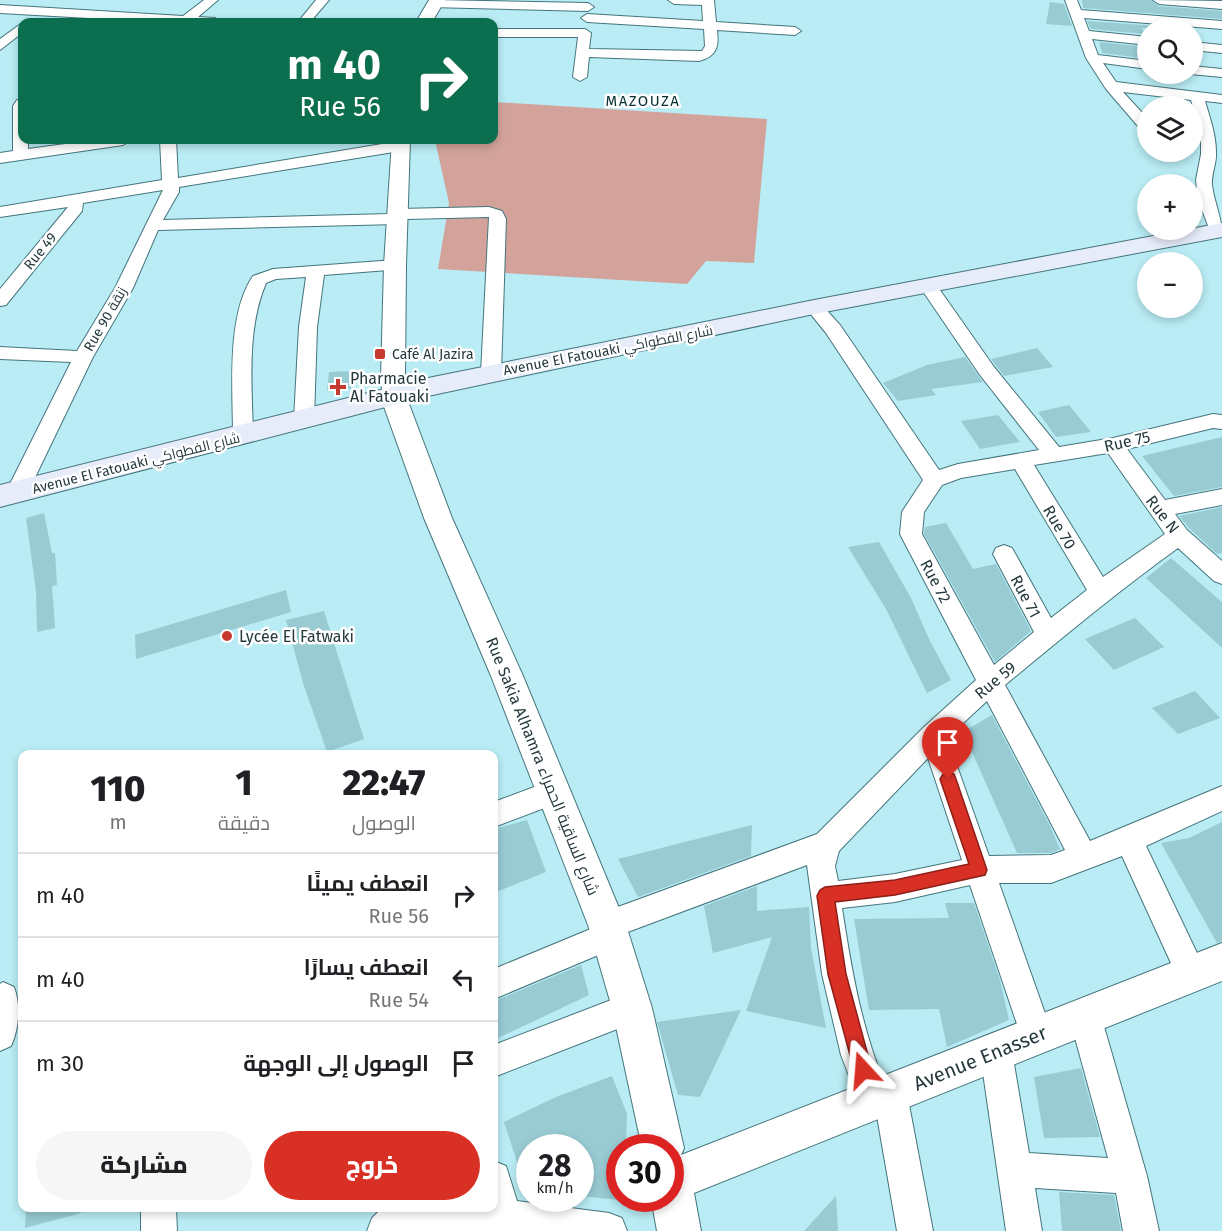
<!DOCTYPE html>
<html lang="ar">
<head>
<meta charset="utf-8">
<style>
	body { margin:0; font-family:"Fira Sans",Cairo,sans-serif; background:#f6f6f6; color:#202124; direction:rtl; height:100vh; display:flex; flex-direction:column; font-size:22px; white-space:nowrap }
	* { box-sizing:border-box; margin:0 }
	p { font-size:20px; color:#757577 }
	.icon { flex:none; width:33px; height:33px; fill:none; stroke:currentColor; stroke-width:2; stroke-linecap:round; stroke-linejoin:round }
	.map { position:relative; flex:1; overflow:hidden; direction:ltr }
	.drawer { position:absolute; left:18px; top:750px; width:480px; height:462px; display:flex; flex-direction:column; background:#fff; border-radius:12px; box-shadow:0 3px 9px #0003; direction:rtl }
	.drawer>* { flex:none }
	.hud { position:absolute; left:18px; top:18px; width:480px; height:126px; border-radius:12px; box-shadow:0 3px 9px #0003; direction:rtl; background:#0b6e4f; color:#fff; overflow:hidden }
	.buttons { position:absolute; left:1137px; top:18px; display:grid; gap:12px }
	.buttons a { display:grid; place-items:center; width:66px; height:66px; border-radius:50%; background:#fff; box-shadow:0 3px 9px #0003; font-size:30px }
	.speed { position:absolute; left:516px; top:1134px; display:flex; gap:12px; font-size:30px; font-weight:700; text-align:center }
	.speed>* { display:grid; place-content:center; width:78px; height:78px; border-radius:50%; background:#fff; box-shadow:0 3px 9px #0003; line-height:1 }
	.speed small { font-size:15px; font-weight:400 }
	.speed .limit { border:9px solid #d22; background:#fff; color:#111 }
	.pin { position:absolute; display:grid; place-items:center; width:51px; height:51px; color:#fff; margin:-62px -26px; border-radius:50% 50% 50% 0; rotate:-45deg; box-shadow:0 0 6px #0007 }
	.pin .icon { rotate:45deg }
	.me { position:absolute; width:66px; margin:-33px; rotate:341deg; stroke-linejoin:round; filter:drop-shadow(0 0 4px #0008) }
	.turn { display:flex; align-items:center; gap:21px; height:126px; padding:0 18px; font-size:27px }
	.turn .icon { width:78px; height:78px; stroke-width:2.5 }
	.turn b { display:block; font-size:42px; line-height:51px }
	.eta { display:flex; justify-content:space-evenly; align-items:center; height:102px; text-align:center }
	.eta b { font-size:36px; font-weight:800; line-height:42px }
	.action { display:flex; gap:12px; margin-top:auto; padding:12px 18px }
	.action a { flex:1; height:69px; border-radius:36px; background:#d93025; color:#fff; font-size:24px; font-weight:800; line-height:69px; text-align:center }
	.action a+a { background:#f6f6f6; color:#202124 }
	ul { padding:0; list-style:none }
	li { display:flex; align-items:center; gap:18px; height:84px; padding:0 18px; border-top:2px solid #e0e0e0 }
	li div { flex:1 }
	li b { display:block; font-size:22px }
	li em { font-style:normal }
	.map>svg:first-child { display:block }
</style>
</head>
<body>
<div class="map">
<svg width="1222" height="1231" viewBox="0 0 1222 1231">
	<rect width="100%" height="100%" fill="#b9ecf4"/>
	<path fill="#d3a39b" d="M 494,102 L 767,119 L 754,263 L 706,261 L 687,284 L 438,269 L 449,203 L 435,140 L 494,140 Z"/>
	<path fill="#99cbd3" d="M 1082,0 L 1151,0 L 1159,6 L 1222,11 L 1222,19 L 1083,8 Z
		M 1050,2 L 1064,4 L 1072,26 L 1046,24 Z
		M 1087,21 L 1187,28 L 1142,28 L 1144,34 L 1091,29 Z
		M 1099,42 L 1148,47 L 1148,59 L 1102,53 Z
		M 1037,348 L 1053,367 L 1004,376 L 991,359 Z
		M 965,357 L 983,382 L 931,389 L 936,395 L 898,401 L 883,383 L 927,365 Z
		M 352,371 L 351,389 L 327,391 L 329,372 Z
		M 1069,405 L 1091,432 L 1056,437 L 1038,412 Z
		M 998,415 L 1020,442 L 980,449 L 961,421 Z
		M 1222,437 L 1222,487 L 1174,496 L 1142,456 Z
		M 1222,507 L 1222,553 L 1217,554 L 1189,528 L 1179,516 Z
		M 44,513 L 52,553 L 55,553 L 57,585 L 52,586 L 55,628 L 37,632 L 36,591 L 26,518 Z
		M 946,523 L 973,569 L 996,564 L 1031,631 L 995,662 L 924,534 L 925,527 Z
		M 879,542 L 911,598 L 930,641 L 951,680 L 927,693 L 886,609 L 848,547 Z
		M 1171,558 L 1222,602 L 1222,648 L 1146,578 Z
		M 286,590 L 291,612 L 136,659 L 135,635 Z
		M 324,611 L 364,739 L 327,752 L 303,683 L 286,620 Z
		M 1135,618 L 1164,647 L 1114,670 L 1085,639 Z
		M 1195,691 L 1220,718 L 1178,734 L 1152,708 Z
		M 992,715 L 1050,826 L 1060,849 L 1051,853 L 1017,853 L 963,732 Z
		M 527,820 L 546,872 L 494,893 L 494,829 Z
		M 1222,822 L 1222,941 L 1217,943 L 1161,843 L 1189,838 Z
		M 752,825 L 751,856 L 638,897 L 618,859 Z
		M 757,886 L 757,911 L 809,907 L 811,948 L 826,1028 L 746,1011 L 772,937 L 713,953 L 704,906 Z
		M 945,903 L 974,903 L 1000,980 L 1009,1020 L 947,1047 L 939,1009 L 869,1010 L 854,919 L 949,918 Z
		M 581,965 L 589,995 L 494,1040 L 494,1001 Z
		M 741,1010 L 700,1097 L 678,1095 L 657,1022 Z
		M 1081,1068 L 1100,1137 L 1044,1138 L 1034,1077 Z
		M 612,1076 L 627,1114 L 626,1148 L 620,1148 L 620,1200 L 580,1196 L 580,1148 L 530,1148 L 530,1189 L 526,1190 L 504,1122 L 556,1097 Z
		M 1059,1192 L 1114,1195 L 1121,1231 L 1062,1231 Z
		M 836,1196 L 838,1231 L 804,1231 Z
		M 26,1208 L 80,1208 L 81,1213 L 25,1228 Z"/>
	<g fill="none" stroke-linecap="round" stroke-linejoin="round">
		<defs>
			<path id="minor" d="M 204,0 L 218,0 L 198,17 L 215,18 L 221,22 L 160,22 L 0,13 L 0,5 L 183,16 Z
				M 316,0 L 329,0 L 310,22 L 298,22 Z
				M 434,0 L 588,3 L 594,7 L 588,11 L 430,7 L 430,1 Z
				M 668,0 L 714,0 L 716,22 L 795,27 L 801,31 L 795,35 L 717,30 C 719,47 717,56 699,61 L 589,57 L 587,77 L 580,81 L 573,77 L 578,37 L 494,37 L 494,29 L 585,29 L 591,33 L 589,49 L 702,51 L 705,46 L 704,29 L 587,22 L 581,18 L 587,14 L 703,21 L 702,5 L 674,4 Z
				M 1065,0 L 1077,0 L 1081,10 L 1222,21 L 1222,29 L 1084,18 L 1089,31 L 1148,37 L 1148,45 L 1092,39 L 1098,55 L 1148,61 L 1148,69 L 1103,63 L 1116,82 L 1222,95 L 1222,103 L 1205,101 C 1210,118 1216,135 1216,152 C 1217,163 1211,174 1212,185 C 1214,202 1222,217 1222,235 L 1212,235 L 1210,231 L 1198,199 L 1196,180 L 1201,154 L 1201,139 L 1191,100 L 1123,92 L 1148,119 L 1148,133 L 1143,132 L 1106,89 L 1086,58 Z
				M 1153,0 L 1222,1 L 1222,9 L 1159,4 Z
				M 22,23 L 22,33 L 0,50 L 0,39 Z
				M 1192,42 L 1222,45 L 1222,53 L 1192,50 Z
				M 1192,66 L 1222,69 L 1222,77 L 1190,74 L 1192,74 Z
				M 22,99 L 22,140 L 28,140 L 28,149 L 95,140 L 131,140 L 123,145 L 0,163 L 0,153 L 13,151 L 13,106 L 17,100 Z
				M 160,140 L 176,140 L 178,178 L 400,141 L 408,146 L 400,151 L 179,187 L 179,192 L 163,220 L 390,214 L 398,209 L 489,207 L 502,211 L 506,219 L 501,373 L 498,377 L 484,377 L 481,373 L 489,217 L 406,219 L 398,224 L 158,230 L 133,288 L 93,357 L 28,492 L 25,497 L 17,500 L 9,497 L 6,492 L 71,362 L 0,359 L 0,347 L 77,351 L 115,288 L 163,190 L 83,203 L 82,211 L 6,305 L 0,306 L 0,289 L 68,207 L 0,217 L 0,207 L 162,180 Z
				M 395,260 L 401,261 L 404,265 L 401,269 L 324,275 L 317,327 L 314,419 L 311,424 L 297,424 L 294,419 L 299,327 L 306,277 L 276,279 L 266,283 C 246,330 252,386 253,436 L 250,441 L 236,441 L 233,436 C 233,390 226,315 253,276 L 273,269 Z
				M 929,282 L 935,283 L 994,367 L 1059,447 L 1113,438 L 1213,414 L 1222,415 L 1222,429 L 1213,428 L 1127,449 L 1165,500 L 1222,489 L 1222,505 L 1175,514 L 1187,530 L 1222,561 L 1222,584 L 1214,581 L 1178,548 C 1117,592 1062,638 1005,685 L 1090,841 L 1222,786 L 1222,811 L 1146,846 L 1207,974 L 1203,985 L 1192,989 L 1181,985 L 1122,856 L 1051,883 L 999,883 L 1053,1036 L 1048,1047 L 1037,1052 L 1026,1047 L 1021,1036 L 970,885 L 895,902 L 842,908 C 851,967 861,1025 883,1080 L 890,1077 L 902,1082 L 907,1094 L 933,1231 L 897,1231 L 877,1116 L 863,1112 L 841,1055 L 822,974 L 807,865 L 625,933 L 622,945 L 494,999 L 494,969 L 593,928 L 596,915 L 817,834 L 924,727 L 976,680 L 900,534 L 902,512 L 923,480 L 826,333 L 805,307 L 808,303 L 820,303 L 840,325 L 939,470 L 958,464 L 1039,450 L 980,375 L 920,287 ZM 1108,453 L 1165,534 L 1103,577 L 1034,465 ZM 1015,469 L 1087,590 L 1051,618 L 1012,548 L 1004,545 L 996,548 L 993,554 L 1034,632 L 994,665 L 922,534 L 924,512 L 942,485 L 961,478 ZM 987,701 L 1065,850 L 1051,855 L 989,856 L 947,738 ZM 928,758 L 962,860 L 895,874 L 838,881 L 835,866 L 839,851 Z
				M 553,780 L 563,783 L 567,792 L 563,801 L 494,827 L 494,802 Z
				M 3,982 L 14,987 C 21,1005 19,1029 11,1046 L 0,1051 L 0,984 Z
				M 632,992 L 643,997 L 648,1008 L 643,1019 L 494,1077 L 494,1045 Z
				M 1085,1000 L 1096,1005 L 1101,1016 L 1147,1176 L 1159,1231 L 1123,1231 L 1116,1193 L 1035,1188 L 1042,1231 L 1006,1231 L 980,1052 L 985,1041 L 996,1036 L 1007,1041 L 1012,1052 L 1029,1153 L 1108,1158 L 1069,1016 L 1074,1005 Z
				M 494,1161 L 506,1166 L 517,1201 L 609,1213 L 622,1218 L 627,1231 L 367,1231 L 372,1218 L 382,1208 L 494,1208 Z
				M 141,1208 L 176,1208 L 177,1231 L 141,1231 Z"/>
			<path id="tertiary" d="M 429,0 L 445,0 L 432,22 L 416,22 Z
				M 392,140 L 410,140 L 406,265 L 405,377 L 409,404 L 452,518 L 523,676 L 626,925 L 652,1008 L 684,1148 L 681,1155 L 1222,943 L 1222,981 L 694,1193 L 701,1231 L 657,1231 L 651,1198 L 670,1198 L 670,1148 L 642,1148 L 612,1008 L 588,925 L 491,676 L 424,518 L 383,404 L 381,377 L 384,265 Z"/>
			<path id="secondary" d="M 1222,223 L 1222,237 L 814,314 L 428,396 L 0,507 L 0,485 L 428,378 L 814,300 Z"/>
		</defs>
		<use href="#minor" stroke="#45757c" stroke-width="2"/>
		<use href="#tertiary" stroke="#45757c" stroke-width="2"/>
		<use href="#secondary" stroke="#45757c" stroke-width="2"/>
		<use href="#minor" fill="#fff" fill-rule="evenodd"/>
		<use href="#tertiary" fill="#fff" fill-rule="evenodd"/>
		<use href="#secondary" fill="#e7ecfa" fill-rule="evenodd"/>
	</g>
	<path fill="#d93025" stroke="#8d1f18" stroke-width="1.5" d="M 948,772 L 954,774 L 956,779 L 987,870 L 985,875 L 895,895 L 835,902 L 846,974 L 872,1070 L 870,1076 L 863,1079 L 856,1076 L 854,1070 L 828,974 L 817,896 L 820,890 L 825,887 L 895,880 L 969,864 L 940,779 L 943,774 Z"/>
	<g fill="#c6392e" stroke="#fff" stroke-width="2">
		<rect x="374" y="348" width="12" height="12" rx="3"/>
		<path d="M335 378h6v6h6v6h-6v6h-6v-6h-6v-6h6z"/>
		<circle cx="227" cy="636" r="6"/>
	</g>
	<g text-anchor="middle" stroke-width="5" stroke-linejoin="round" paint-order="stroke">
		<g font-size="14" fill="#25393d" stroke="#fff">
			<text transform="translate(40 251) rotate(-51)" y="5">Rue 49</text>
			<text transform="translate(105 319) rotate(-60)" y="5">Rue 90 زنقة</text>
			<text transform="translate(608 350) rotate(-11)" y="5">Avenue El Fatouaki شارع الفطواكي</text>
			<text transform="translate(136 463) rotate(-14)" y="5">Avenue El Fatouaki شارع الفطواكي</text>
		</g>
		<g font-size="14" fill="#25393d" stroke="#fff" text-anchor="start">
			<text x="392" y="359">Café Al Jazira</text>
		</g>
		<g font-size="15" letter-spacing="1.5" fill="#093035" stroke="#fff">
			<text x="643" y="106">MAZOUZA</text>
		</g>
		<g font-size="16" fill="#25393d" stroke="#fff" text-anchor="start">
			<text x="350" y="384">Pharmacie<tspan x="350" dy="18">Al Fatouaki</tspan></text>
			<text x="239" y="642">Lycée El Fatwaki</text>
		</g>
		<g font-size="16" fill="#25393d" stroke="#fff">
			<text transform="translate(1127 441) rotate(-13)" y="6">Rue 75</text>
			<text transform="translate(1163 514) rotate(52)" y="6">Rue N</text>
			<text transform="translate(1060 527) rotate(59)" y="6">Rue 70</text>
			<text transform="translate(936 581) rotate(62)" y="6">Rue 72</text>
			<text transform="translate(1026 596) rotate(62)" y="6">Rue 71</text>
			<text transform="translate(995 680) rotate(-40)" y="6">Rue 59</text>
			<text transform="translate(543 766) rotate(68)" y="6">Rue Sakia Alhamra شارع الساقية الحمراء</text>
		</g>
		<g font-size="20" fill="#25393d" stroke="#fff">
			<text transform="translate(980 1058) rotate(-22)" y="7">Avenue Enasser</text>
		</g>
	</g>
</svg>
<div class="buttons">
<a><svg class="icon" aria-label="search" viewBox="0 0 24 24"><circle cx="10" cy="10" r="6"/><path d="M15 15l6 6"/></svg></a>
<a><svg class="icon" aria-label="layers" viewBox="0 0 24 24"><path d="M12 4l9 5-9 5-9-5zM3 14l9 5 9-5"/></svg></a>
<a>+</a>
<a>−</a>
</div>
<div class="speed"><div>28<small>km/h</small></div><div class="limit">30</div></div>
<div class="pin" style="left:948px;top:779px;background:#d93025"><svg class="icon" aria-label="arrive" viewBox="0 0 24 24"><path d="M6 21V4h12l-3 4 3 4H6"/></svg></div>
<svg class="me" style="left:863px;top:1070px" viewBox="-20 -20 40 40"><path d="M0-17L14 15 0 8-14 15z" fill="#d93025" stroke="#fff" stroke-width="4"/></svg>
<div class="hud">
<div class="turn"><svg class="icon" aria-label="right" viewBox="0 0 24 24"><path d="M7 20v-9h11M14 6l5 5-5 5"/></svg><div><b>40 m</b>Rue 56</div></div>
</div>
<section class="drawer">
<div class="eta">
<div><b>22:47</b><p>الوصول</p></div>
<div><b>1</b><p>دقيقة</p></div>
<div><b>110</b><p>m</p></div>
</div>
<ul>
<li><svg class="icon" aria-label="right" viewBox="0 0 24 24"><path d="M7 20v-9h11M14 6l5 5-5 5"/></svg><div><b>انعطف يمينًا</b><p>Rue 56</p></div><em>40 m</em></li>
<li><svg class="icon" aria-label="left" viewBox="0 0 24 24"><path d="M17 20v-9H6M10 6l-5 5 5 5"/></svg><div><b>انعطف يسارًا</b><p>Rue 54</p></div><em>40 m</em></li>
<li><svg class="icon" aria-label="arrive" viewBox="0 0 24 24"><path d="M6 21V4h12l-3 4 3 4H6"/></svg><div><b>الوصول إلى الوجهة</b></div><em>30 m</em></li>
</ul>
<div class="action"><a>خروج</a><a>مشاركة</a></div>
</section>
</div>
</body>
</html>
